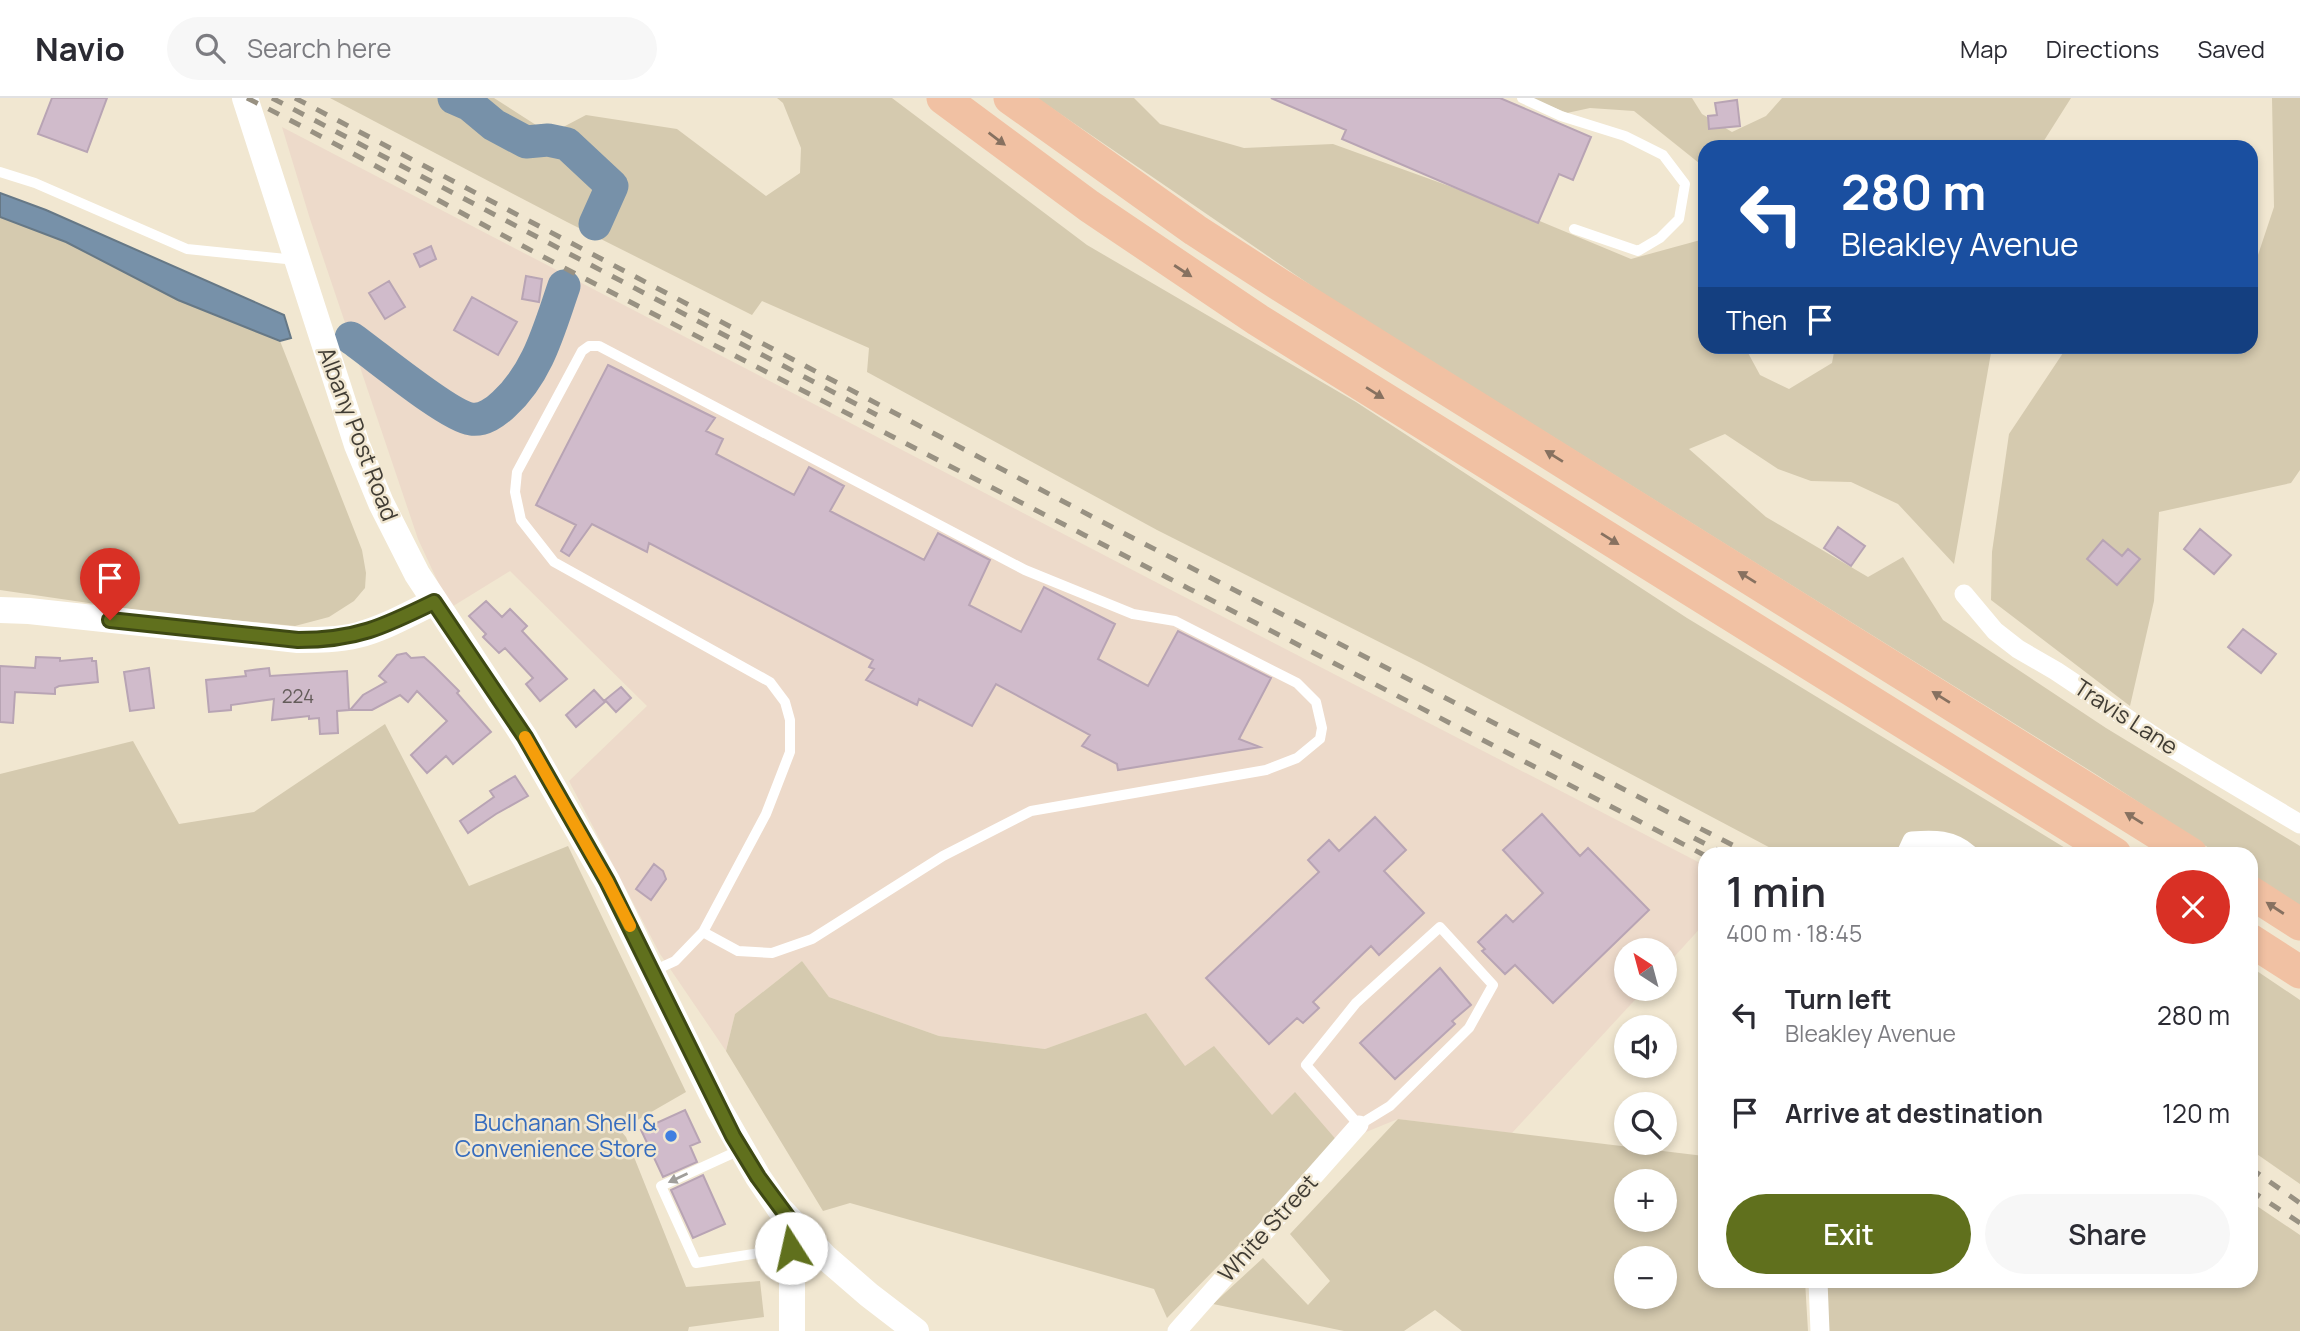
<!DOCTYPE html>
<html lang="en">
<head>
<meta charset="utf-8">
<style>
	body { margin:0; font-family:Manrope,sans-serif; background:#f7f7f7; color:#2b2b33; height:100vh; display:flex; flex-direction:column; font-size:26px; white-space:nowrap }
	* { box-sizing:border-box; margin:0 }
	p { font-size:23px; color:#7c7c81 }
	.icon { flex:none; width:38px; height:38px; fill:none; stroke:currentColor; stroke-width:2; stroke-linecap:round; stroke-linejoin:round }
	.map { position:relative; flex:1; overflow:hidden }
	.side { position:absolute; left:1698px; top:749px; width:560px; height:441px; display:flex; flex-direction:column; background:#fff; border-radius:21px; box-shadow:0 4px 10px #0003 }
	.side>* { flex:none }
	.hud { position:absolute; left:1698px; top:42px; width:560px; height:214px; border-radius:21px; box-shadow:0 4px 10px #0003; background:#1a4fa0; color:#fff; overflow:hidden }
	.needle { width:46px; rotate:324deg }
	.tools { position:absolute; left:1614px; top:840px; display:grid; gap:14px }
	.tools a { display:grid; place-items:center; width:63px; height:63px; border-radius:50%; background:#fff; box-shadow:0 4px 10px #0003; font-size:35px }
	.pin { position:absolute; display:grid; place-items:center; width:60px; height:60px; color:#fff; margin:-72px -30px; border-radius:50% 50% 50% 0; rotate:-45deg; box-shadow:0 0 7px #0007 }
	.pin .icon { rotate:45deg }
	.me { position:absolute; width:77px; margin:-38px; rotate:350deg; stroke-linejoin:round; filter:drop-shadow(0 0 5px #0008) }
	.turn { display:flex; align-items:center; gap:24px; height:147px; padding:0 28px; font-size:32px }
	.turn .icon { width:91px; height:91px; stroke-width:2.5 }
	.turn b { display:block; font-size:49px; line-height:60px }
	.then { display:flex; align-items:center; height:66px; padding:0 28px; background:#0003; gap:14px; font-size:26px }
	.round { display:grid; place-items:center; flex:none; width:74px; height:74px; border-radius:37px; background:#f7f7f7 }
	.summary { display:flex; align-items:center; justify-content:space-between; height:119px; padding:0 28px }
	h1 { font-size:42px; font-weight:600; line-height:52px }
	.button { display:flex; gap:14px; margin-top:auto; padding:14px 28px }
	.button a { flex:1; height:80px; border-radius:42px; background:#60701d; color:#fff; font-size:28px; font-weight:600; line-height:80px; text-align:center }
	.button a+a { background:#f7f7f7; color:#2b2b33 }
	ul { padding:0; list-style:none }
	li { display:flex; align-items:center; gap:21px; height:98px; padding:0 28px }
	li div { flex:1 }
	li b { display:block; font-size:26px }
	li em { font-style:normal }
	header { display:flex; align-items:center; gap:42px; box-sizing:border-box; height:98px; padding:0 35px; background:#fff; border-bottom:2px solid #e1e1e2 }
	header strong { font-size:33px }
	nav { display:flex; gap:38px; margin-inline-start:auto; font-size:24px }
	.search { width:490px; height:63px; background:#f7f7f7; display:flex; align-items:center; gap:18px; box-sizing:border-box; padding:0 24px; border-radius:38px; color:#7c7c81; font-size:26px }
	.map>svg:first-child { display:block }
</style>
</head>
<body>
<header>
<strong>Navio</strong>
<div class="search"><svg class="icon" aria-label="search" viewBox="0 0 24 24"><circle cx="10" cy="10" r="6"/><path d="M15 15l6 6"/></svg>Search here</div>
<nav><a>Map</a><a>Directions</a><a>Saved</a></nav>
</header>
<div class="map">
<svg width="2300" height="1233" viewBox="0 0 2300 1233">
	<rect width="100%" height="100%" fill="#f1e7d1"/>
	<path fill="#eddaca" d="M 282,29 L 1173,493 L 1704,767 L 1704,826 L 1664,870 L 1664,852 L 1626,852 L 1626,891 L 1645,891 L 1512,1035 L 1398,1021 L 1339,1045 L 1272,1018 L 1214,949 L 1185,969 L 1146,916 L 1045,951 L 939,938 L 829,899 L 802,863 L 735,916 L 726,953 L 660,856 L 569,683 L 647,608 L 510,473 L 450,510 L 418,441 L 310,121 Z"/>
	<path fill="#d5caaf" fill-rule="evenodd" d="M 330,0 L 494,0 L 550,36 L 586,17 L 677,31 L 766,98 L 800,75 L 801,50 L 783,5 L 777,0 L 892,0 L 1087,147 L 1356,304 L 1687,520 L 2075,756 L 1782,756 L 1421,565 L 1157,432 L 867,274 L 869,250 L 762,203 L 752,217 L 567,124 Z
		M 1037,0 L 1134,0 L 1160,26 L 1244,50 L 1333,46 L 1496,105 L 1631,161 L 1704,141 L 1704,248 L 1749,249 L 1747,253 L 1760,277 L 1789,291 L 1832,265 L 1835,249 L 1992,249 L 1954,466 L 1898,406 L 1851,384 L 1811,383 L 1778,371 L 1725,336 L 1689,351 L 1766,419 L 1868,479 L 1903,459 L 1943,522 L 2106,630 L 2300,748 L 2300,809 L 2251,777 L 2250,756 L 2218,756 L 2097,677 L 1325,197 Z
		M 1531,0 L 1692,0 L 1702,16 L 1732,34 L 1766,18 L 1782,0 L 2071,0 L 2040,49 L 1704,49 L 1704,69 L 1634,13 L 1590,10 L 1567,15 Z
		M 2272,0 L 2300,0 L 2300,372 L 2291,385 L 2159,414 L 2154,503 L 2130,608 L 1991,502 L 1992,454 L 2009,336 L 2067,249 L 2250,248 L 2251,178 L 2274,109 Z
		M 0,119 L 66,144 L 178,202 L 280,243 L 362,452 L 366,475 L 365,490 L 354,503 L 329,519 L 295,528 L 150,514 L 0,492 Z
		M 385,626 L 469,788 L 568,748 L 686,994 L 620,1032 L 626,1039 L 686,1189 L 760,1183 L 764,1219 L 689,1229 L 688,1233 L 0,1233 L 0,676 L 133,643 L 179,726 L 254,714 Z
		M 802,863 L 829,899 L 939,938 L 1045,951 L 1146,915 L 1185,968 L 1214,948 L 1272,1017 L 1295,994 L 1339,1045 L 1167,1220 L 1154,1191 L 850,1105 L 823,1113 L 726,953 L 735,916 Z
		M 2251,869 L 2300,902 L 2300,1086 L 2251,1052 Z
		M 1398,1021 L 1704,1058 L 1704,1183 L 1805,1183 L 1808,1233 L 1462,1233 L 1435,1212 L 1404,1233 L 1344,1233 L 1213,1206 L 1263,1160 L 1308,1207 L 1330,1183 L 1290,1136 ZM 1626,1083 L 1664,1083 L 1664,1122 L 1626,1122 ZM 1626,1160 L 1664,1160 L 1664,1199 L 1626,1199 Z
		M 2251,1104 L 2300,1137 L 2300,1233 L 1827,1233 L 1826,1183 L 2250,1183 Z"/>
	<path fill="#7791a9" stroke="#667886" stroke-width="2" d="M 0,95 L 46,112 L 284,217 L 291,240 L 280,243 L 178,202 L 66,144 L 0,119 Z"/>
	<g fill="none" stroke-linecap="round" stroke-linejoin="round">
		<path stroke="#7791a9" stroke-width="33" d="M 454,0 L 470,7 L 494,27 L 526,44 L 548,42 L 567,46 L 612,88 L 595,126
			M 351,240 C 374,256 448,318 471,321 C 483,323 496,314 504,306 C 538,275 549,231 564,188"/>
	</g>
	<path fill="#d0bbcb" stroke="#b8a4b4" stroke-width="2" d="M 52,0 L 107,0 L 87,54 L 38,36 Z
		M 1271,0 L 1500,0 L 1591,39 L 1573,82 L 1559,76 L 1538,125 L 1342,41 L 1346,32 Z
		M 1737,2 L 1740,28 L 1709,31 L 1708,18 L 1717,17 L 1715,5 Z
		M 431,148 L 436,161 L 420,169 L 414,156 Z
		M 526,178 L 542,181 L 539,204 L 522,201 Z
		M 389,183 L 405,209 L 385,221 L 369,195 Z
		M 472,199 L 517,224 L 498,257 L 454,232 Z
		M 608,267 L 715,320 L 706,333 L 723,341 L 716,356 L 794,397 L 809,369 L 844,388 L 830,413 L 924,462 L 938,435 L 990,462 L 969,507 L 1021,534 L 1044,489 L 1115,526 L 1098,561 L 1148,588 L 1178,533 L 1271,580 L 1239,641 L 1260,649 L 1118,672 L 1117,666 L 1082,648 L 1090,637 L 996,586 L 972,628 L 919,601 L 917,607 L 866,582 L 874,571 L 869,569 L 873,562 L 649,445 L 647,454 L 592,426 L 569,458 L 561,453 L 576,427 L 536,407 Z
		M 1838,429 L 1865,448 L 1851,468 L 1824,450 Z
		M 2200,431 L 2231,457 L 2214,476 L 2184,451 Z
		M 2103,442 L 2122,458 L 2128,451 L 2140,461 L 2117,487 L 2087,461 Z
		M 486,503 L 502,519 L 510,511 L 527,528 L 522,533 L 567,581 L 540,603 L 526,586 L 533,580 L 505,550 L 499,555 L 483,539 L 486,536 L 469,518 Z
		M 2243,531 L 2276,556 L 2261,575 L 2228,549 Z
		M 406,555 L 411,560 L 424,559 L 434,568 L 459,593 L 457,595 L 491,634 L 453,666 L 446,658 L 427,675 L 411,657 L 447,623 L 417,593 L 408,604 L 400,597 L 372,612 L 350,612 L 363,597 L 386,584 L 379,578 L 397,557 Z
		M 36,559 L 60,560 L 60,563 L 92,560 L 92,563 L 96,563 L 98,584 L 59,588 L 55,590 L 55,596 L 15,594 L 13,625 L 0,624 L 0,568 L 35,570 Z
		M 149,570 L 154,610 L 130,613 L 124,574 Z
		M 269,570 L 270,578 L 347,573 L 349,612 L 337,613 L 338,635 L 320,636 L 319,620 L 309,621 L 309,618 L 272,622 L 274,601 L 231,607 L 231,612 L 209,614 L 206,582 L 246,578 L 245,573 Z
		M 621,589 L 631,600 L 616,614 L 605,602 Z
		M 594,592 L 605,604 L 576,629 L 566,617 Z
		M 515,678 L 528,698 L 496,716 L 468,735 L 460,723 L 494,699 L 490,693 Z
		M 1542,716 L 1580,758 L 1588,750 L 1649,812 L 1553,905 L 1515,867 L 1505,876 L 1482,853 L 1485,851 L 1478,844 L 1506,817 L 1513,824 L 1543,795 L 1503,752 Z
		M 1375,719 L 1406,752 L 1384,773 L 1424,815 L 1379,857 L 1371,848 L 1313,904 L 1319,910 L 1303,925 L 1297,920 L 1269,946 L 1206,880 L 1319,774 L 1308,762 L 1329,742 L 1339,753 Z
		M 654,766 L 663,773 L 666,781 L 651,802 L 636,791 Z
		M 1440,870 L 1471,907 L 1452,923 L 1455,926 L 1395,981 L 1360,945 Z
		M 685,1012 L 700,1044 L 690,1048 L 697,1064 L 663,1079 L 641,1032 Z
		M 703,1077 L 725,1126 L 693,1140 L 671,1092 Z"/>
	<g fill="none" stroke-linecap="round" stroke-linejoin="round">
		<path stroke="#fff" stroke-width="10" d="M 1522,0 L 1561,18 L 1625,38 L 1663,57 L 1685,86 L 1679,121 L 1660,140 L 1638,153 L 1574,131
			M 0,74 L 35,85 L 187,151 L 296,162
			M 1440,829 L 1493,887 L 1469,930 L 1390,1008 L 1359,1027 L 1306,967 L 1356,905 Z
			M 653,873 L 675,863 L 703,834 L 766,716 L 790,654 L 790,622 L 785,604 L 770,584 L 554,464 L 521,422 L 515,394 L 517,374 L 582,253 L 589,248 L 599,248 L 1025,472 L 1133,516 L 1175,523 L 1297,585 L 1316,604 L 1322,630 L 1320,641 L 1297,660 L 1266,672 L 1031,713 L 943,758 L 812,841 L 772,855 L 738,853 L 703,834
			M 740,1052 L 661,1088 L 696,1165 L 791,1150"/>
		<path stroke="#fff" stroke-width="19" d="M 1964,496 L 1995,533 L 2018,551 L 2056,573 L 2167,647 L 2300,726
			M 1906,756 L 1912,743 C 1934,741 1952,741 1969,756
			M 1818,1183 L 1820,1233
			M 1177,1233 L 1359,1027"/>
		<path stroke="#fff" stroke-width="26" d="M 245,0 L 357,347 L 381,405 L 417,476 L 525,640 L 607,783 L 719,1011 L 758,1079 L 779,1110 L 824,1158 L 869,1197 L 916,1233
			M 0,512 L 29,513 L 298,542 C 318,542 338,542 358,537 C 385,530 409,516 434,504
			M 792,1125 L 792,1233"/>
		<path stroke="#f1c1a3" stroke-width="33" d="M 943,0 L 1089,108 L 1258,222 L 2115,756
			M 1010,0 L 1195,132 L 1280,187 L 2191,756
			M 2250,794 L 2300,826
			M 2250,842 L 2300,874"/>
		<path stroke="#989182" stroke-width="5" stroke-dasharray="12 12" stroke-linecap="butt" d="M 247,0 C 360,57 469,121 582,179 C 956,372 1331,562 1704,757
			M 272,0 L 877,317
			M 295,0 L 1131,439 L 1750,756
			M 1694,740 L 1725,756
			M 2250,1070 L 2300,1105
			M 2250,1092 L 2300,1125"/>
	</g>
	<defs><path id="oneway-solid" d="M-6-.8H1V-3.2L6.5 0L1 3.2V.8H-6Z" transform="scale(1.75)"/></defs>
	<g fill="#877160">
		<use href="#oneway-solid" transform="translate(997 41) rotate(37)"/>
		<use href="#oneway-solid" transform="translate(1183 173) rotate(33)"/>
		<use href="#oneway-solid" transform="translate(1375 295) rotate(32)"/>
		<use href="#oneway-solid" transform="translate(1554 358) rotate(-148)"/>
		<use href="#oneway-solid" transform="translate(1610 441) rotate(32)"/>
		<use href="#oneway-solid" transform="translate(1747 479) rotate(-148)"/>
		<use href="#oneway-solid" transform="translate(1941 599) rotate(-148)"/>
		<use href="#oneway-solid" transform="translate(2134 720) rotate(-148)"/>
		<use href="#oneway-solid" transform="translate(2275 810) rotate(-147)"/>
	</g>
	<use fill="#a09e9a" href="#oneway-solid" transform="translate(678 1080) rotate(155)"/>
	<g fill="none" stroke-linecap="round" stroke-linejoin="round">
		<defs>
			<path id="route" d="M 110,522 L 298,542 C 356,542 383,529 434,504 L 525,639 L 607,783 L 733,1038 L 758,1079 L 792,1125 L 791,1150"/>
		</defs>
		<use href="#route" stroke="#3e4913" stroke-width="18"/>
		<use href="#route" stroke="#60701d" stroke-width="12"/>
		<path stroke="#f59e0b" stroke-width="12" d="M 525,639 L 607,783 L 630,828"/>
	</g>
	<circle fill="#3f7fe0" stroke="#f1e7d1" stroke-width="2.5" cx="671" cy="1038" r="7"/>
	<g text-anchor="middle" stroke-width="5" stroke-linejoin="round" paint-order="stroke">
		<g font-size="19" fill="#645c5a">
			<text x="298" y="605">224</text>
		</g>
		<g font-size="23" fill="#403c34" stroke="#f1e7d1">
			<text transform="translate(358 336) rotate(69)" y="8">Albany Post Road</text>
			<text transform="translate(2126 619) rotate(33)" y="8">Travis Lane</text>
			<text transform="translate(1268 1130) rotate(-48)" y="8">White Street</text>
		</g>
		<g font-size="23" fill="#366cbe" stroke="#f1e7d1" text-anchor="end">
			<text x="657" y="1033">Buchanan Shell &amp;<tspan x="657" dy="26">Convenience Store</tspan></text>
		</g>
	</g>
</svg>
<div class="tools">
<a><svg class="needle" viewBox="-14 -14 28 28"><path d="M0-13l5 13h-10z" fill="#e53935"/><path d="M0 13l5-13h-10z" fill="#7c7c81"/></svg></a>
<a><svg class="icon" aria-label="sound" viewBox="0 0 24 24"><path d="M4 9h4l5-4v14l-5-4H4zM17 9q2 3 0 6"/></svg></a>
<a><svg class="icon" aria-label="search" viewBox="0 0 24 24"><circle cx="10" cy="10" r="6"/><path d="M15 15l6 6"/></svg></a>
<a>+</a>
<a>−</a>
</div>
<div class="pin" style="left:110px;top:522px;background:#d93025"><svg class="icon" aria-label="arrive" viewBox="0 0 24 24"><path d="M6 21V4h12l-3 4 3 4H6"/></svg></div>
<svg class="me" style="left:791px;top:1150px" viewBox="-20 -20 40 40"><circle r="19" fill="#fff"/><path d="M0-13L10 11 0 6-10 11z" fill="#60701d"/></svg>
<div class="hud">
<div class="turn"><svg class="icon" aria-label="left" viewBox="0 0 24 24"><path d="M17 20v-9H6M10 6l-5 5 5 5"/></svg><div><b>280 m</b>Bleakley Avenue</div></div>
<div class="then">Then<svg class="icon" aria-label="arrive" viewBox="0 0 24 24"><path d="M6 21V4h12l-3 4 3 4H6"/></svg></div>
</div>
<section class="side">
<div class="summary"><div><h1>1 min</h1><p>400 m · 18:45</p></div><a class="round" style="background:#d93025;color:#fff"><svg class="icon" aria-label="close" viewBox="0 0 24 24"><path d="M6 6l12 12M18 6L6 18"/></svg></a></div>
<ul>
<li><svg class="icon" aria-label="left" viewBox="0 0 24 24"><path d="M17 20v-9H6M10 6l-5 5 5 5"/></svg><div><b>Turn left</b><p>Bleakley Avenue</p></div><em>280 m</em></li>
<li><svg class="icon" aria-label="arrive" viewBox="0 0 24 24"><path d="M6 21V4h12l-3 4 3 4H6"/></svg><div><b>Arrive at destination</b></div><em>120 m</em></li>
</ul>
<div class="button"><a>Exit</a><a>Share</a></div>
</section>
</div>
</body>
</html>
